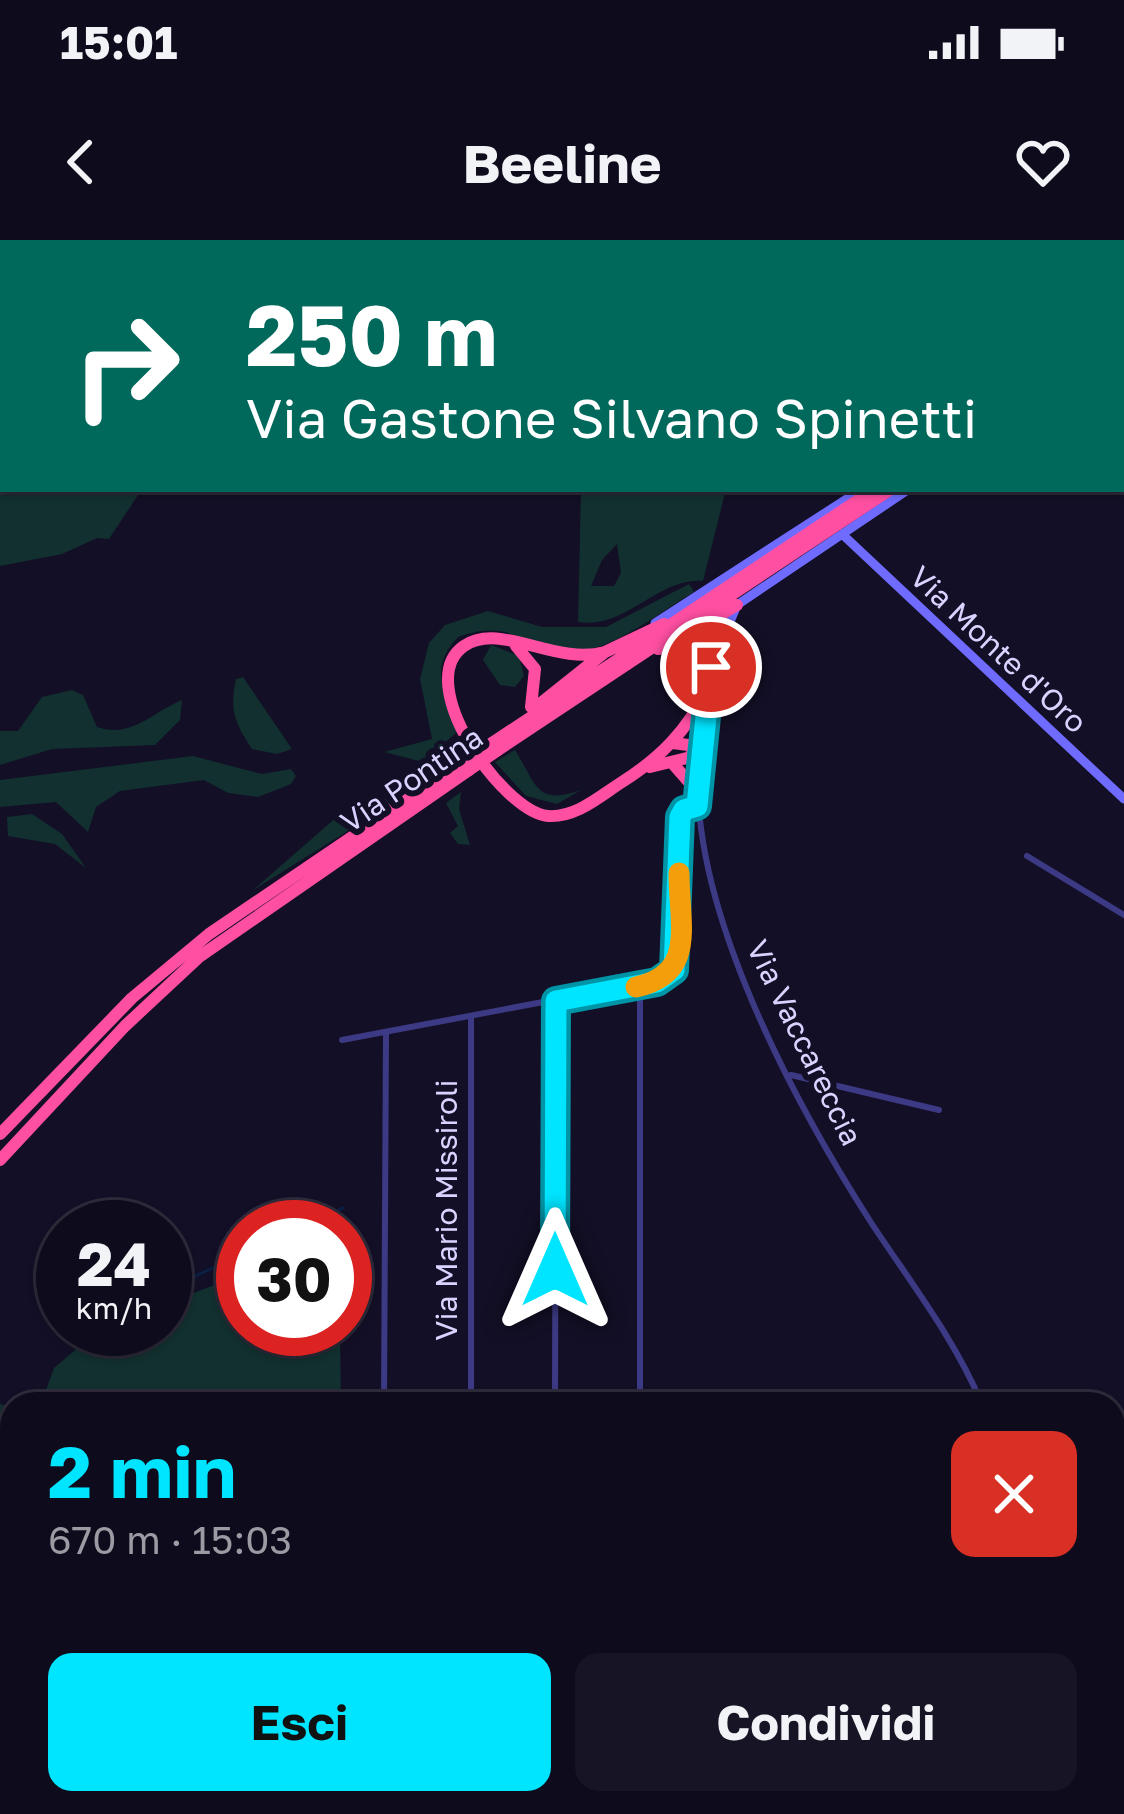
<!DOCTYPE html>
<html lang="it">
<head>
<meta charset="utf-8">
<style>
	body { margin:0; font-family:"Golos Text",sans-serif; background:#171425; color:#f1f3f6; height:100vh; display:flex; flex-direction:column; font-size:45px; white-space:nowrap }
	* { box-sizing:border-box; margin:0 }
	p { font-size:39px; color:#9b9ba3 }
	.icon { flex:none; width:66px; height:66px; fill:none; stroke:currentColor; stroke-width:2; stroke-linecap:round; stroke-linejoin:round }
	.map { position:relative; flex:1; overflow:hidden }
	.side { position:absolute; left:0px; top:1152px; width:1125px; height:423px; display:flex; flex-direction:column; background:#0e0b1c; border-radius:36px 36px 0 0; box-shadow:0 3px 9px #0004,0 0 0 3px #2e2b3b }
	.side>* { flex:none }
	.top-card { position:absolute; left:0px; top:0px; width:1125px; height:252px; box-shadow:0 3px 9px #0004,0 0 0 3px #2e2b3b; background:#00695c; color:#fff; overflow:hidden }
	.speed { position:absolute; left:36px; top:960px; display:flex; gap:24px; font-size:60px; font-weight:700; text-align:center }
	.speed>* { display:grid; place-content:center; width:156px; height:156px; border-radius:50%; background:#0e0b1c; box-shadow:0 3px 9px #0004,0 0 0 3px #2e2b3b; line-height:1 }
	.speed small { font-size:30px; font-weight:400 }
	.speed .limit { border:18px solid #d22; background:#fff; color:#111 }
	.pin { position:absolute; display:grid; place-items:center; width:102px; height:102px; color:#fff; margin:-51px; border:6px solid #fff; border-radius:50%; box-shadow:0 3px 12px #0007 }
	.me { position:absolute; width:132px; margin:-66px; rotate:0deg; stroke-linejoin:round; filter:drop-shadow(0 0 9px #0008) }
	.turn { display:flex; align-items:center; gap:42px; height:252px; padding:0 48px; font-size:54px }
	.turn .icon { width:156px; height:156px; stroke-width:2.5 }
	.turn b { display:block; font-size:84px; line-height:102px }
	.round { display:grid; place-items:center; flex:none; width:126px; height:126px; border-radius:24px; background:#171425 }
	.summary { display:flex; align-items:center; justify-content:space-between; height:204px; padding:0 48px }
	h1 { font-size:72px; font-weight:700; line-height:90px; color:#00e5ff }
	.button { display:flex; gap:24px; margin-top:auto; padding:24px 48px }
	.button a { flex:1; height:138px; border-radius:24px; background:#00e5ff; color:#111; font-size:48px; font-weight:700; line-height:138px; text-align:center }
	.button a+a { background:#171425; color:#f1f3f6 }
	.status { display:flex; justify-content:space-between; align-items:center; height:84px; padding:0 60px; background:#0e0b1c; direction:ltr }
	.status svg { height:33px; fill:currentColor }
	header { display:flex; justify-content:space-between; align-items:center; height:156px; padding:0 48px; background:#0e0b1c; font-size:54px; font-weight:700 }
	.map>svg:first-child { display:block }
</style>
</head>
<body>
<div class="status"><b>15:01</b><svg viewBox="0 0 49 12"><path d="M0 12V9h3v3zM5 12V6h3v6zM10 12V3h3v9zM15 12V0h3v12zM26 1h20v11H26zM47 4h2v5h-2z"/></svg></div>
<header><svg class="icon" aria-label="back" viewBox="0 0 24 24"><path d="M15 5l-7 7 7 7"/></svg>Beeline<svg class="icon" aria-label="heart" viewBox="0 0 24 24"><path d="M12 20l-8-8c-3-5 5-10 8-4 3-6 11-1 8 4z"/></svg></header>
<div class="map">
<svg width="1124" height="1574" viewBox="0 0 1124 1574">
	<rect width="100%" height="100%" fill="#130f26"/>
	<path fill="#12302f" fill-rule="evenodd" d="M 564,0 L 772,0 L 773,3 L 565,3 Z
		M 0,183 L 3,249 L 142,249 L 109,299 L 97,298 L 62,314 L 0,326 Z
		M 581,249 L 726,249 L 703,341 C 658,337 626,390 578,382 ZM 617,304 L 621,333 L 614,346 L 591,346 L 602,320 Z
		M 689,344 L 694,352 C 659,372 609,415 567,411 C 520,406 510,378 458,397 C 424,433 451,454 457,492 L 423,522 L 384,512 L 432,499 L 420,439 L 429,403 L 445,385 L 488,371 L 542,387 L 606,387 Z
		M 491,405 L 519,416 L 524,436 L 515,447 L 500,445 L 483,420 Z
		M 243,437 L 292,509 L 277,514 L 252,509 C 235,483 229,470 236,439 Z
		M 72,450 L 83,455 L 97,487 C 131,499 153,472 182,460 L 180,480 L 155,505 L 52,509 L 0,525 L 0,491 L 18,491 L 42,457 Z
		M 460,499 L 473,504 L 405,555 L 400,550 Z
		M 515,510 C 537,545 536,566 581,550 L 557,564 L 526,556 L 495,522 Z
		M 193,516 L 262,534 L 291,529 L 296,536 L 291,544 L 258,557 L 228,553 L 204,540 L 120,551 L 96,567 L 88,592 L 56,562 L 0,567 L 0,540 Z
		M 461,552 L 459,569 L 470,605 L 458,604 L 450,593 L 458,586 L 446,563 Z
		M 395,555 L 399,559 L 253,650 L 339,575 Z
		M 32,574 L 62,594 L 86,628 L 55,604 L 8,596 L 7,577 Z
		M 243,1034 L 243,1089 L 340,1089 L 341,1164 L 41,1164 L 54,1128 L 81,1105 L 89,1089 L 165,1089 L 165,1064 Z
		M 0,1164 L 12,1168 L 12,1563 L 675,1563 L 675,1574 L 0,1574 Z"/>
	<g fill="none" stroke-linecap="round" stroke-linejoin="round">
		<path stroke="#0a1f44" stroke-width="3" d="M 302,987 L 343,968
			M 165,1050 L 243,1014"/>
		<path stroke="#3d3a85" stroke-width="6" d="M 699,518 C 686,663 795,864 872,984 C 911,1043 954,1098 982,1164
			M 1027,616 L 1124,675
			M 342,800 L 665,739 L 678,714 L 680,576 L 697,566
			M 791,835 L 939,870
			M 384,1164 L 386,793
			M 471,1164 L 471,776
			M 555,1164 L 556,761
			M 640,1164 L 640,746
			M 1113,1284 L 1124,1279
			M 1113,1480 L 1124,1506"/>
		<path stroke="#6f6bff" stroke-width="9" d="M 1122,75 L 1124,74
			M 1122,109 L 1124,107
			M 842,294 L 1124,559
			M 655,383 L 862,249
			M 699,515 L 711,427 L 737,365 L 909,249"/>
		<path stroke="#ff4fa3" stroke-width="12" d="M 1122,83 L 1124,81
			M 1122,97 L 1124,96
			M 685,395 L 737,365
			M 516,406 L 535,429 L 531,467
			M 658,409 L 697,402 L 707,410 L 711,427
			M 605,412 C 555,426 500,381 464,406 C 411,442 503,572 548,576 C 576,578 600,556 622,542 C 660,518 688,490 707,449
			M 536,467 L 605,412 L 664,384
			M 492,503 L 875,249
			M 498,510 L 891,249
			M 674,525 L 696,550
			M 650,527 L 699,515 L 688,505 L 673,503
			M 0,894 L 132,758 L 209,694 L 464,521
			M 0,920 L 125,786 L 199,717 L 469,530"/>
		<path stroke="#ff4fa3" stroke-width="12" d="M 464,521 L 492,503
			M 469,530 L 498,510"/>
	</g>
	<g fill="none" stroke-linecap="round" stroke-linejoin="round">
		<defs>
			<path id="route" d="M 555,1030 L 556,761 L 657,742 L 674,730 L 680,577 L 684,570 L 697,566 L 711,427"/>
		</defs>
		<use href="#route" stroke="#0095a6" stroke-width="30"/>
		<use href="#route" stroke="#00e5ff" stroke-width="21"/>
		<path stroke="#f59e0b" stroke-width="21" d="M 636,747 C 697,734 679,685 679,633"/>
	</g>
	<g text-anchor="middle" stroke-width="12" stroke-linejoin="round" paint-order="stroke">
		<g font-size="30" fill="#d9d4ff" stroke="#130f26">
			<text transform="translate(998 410) rotate(43)" y="10">Via Monte d'Oro</text>
			<text transform="translate(412 540) rotate(-34)" y="10">Via Pontina</text>
			<text transform="translate(804 803) rotate(64)" y="10">Via Vaccareccia</text>
			<text transform="translate(447 970) rotate(-90)" y="10">Via Mario Missiroli</text>
		</g>
	</g>
</svg>
<div class="speed"><div>24<small>km/h</small></div><div class="limit">30</div></div>
<div class="pin" style="left:711px;top:427px;background:#d93025"><svg class="icon" aria-label="arrive" viewBox="0 0 24 24"><path d="M6 21V4h12l-3 4 3 4H6"/></svg></div>
<svg class="me" style="left:555px;top:1030px" viewBox="-20 -20 40 40"><path d="M0-17L14 15 0 8-14 15z" fill="#00e5ff" stroke="#fff" stroke-width="4"/></svg>
<div class="top-card">
<div class="turn"><svg class="icon" aria-label="right" viewBox="0 0 24 24"><path d="M7 20v-9h11M14 6l5 5-5 5"/></svg><div><b>250 m</b>Via Gastone Silvano Spinetti</div></div>
</div>
<section class="side">
<div class="summary"><div><h1>2 min</h1><p>670 m · 15:03</p></div><a class="round" style="background:#d93025;color:#fff"><svg class="icon" aria-label="close" viewBox="0 0 24 24"><path d="M6 6l12 12M18 6L6 18"/></svg></a></div>
<div class="button"><a>Esci</a><a>Condividi</a></div>
</section>
</div>
</body>
</html>
